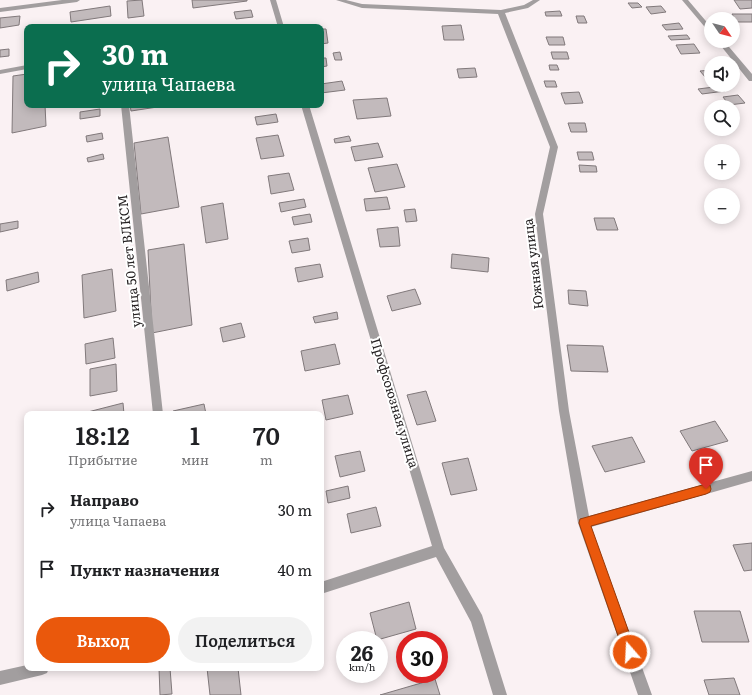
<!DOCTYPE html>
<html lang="ru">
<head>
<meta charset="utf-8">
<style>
	body { margin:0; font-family:Literata,serif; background:#f2f2f2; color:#202124; height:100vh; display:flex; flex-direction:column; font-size:15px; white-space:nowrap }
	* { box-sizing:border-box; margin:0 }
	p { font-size:13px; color:#757577 }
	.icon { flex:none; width:22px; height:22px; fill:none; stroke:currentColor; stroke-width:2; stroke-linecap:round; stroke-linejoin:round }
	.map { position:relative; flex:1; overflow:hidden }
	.panel { position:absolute; left:24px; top:411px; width:300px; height:260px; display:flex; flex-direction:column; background:#fff; border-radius:8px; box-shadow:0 2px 10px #0003 }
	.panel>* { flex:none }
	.hud { position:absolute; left:24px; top:24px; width:300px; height:84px; border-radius:8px; box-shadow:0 2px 10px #0003; background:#0b6e4f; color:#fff; overflow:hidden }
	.needle { width:26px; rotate:125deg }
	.fabs { position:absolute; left:704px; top:12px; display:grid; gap:8px }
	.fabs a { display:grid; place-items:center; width:36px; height:36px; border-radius:50%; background:#fff; box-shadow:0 2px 10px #0003; font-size:20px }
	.speed { position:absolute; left:336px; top:631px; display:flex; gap:8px; font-size:20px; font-weight:700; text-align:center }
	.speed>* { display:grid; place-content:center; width:52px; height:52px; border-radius:50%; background:#fff; box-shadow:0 2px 10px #0003; line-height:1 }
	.speed small { font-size:10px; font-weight:400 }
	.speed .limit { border:6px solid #d22; background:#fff; color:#111 }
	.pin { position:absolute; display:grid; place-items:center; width:34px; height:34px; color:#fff; margin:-41px -17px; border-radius:50% 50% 50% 0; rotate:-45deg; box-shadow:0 0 4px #0007 }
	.pin .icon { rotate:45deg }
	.me { position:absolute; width:44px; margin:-22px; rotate:341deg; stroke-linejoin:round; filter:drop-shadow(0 0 3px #0008) }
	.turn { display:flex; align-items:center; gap:14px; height:84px; padding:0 12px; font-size:18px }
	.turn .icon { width:52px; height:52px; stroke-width:2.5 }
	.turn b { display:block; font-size:28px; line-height:34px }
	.eta { display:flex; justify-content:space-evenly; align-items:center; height:68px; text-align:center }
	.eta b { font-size:24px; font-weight:600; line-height:28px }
	.button { display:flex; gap:8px; margin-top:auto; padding:8px 12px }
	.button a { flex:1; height:46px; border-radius:24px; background:#ea580c; color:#fff; font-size:16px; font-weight:600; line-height:46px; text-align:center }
	.button a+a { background:#f2f2f2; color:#202124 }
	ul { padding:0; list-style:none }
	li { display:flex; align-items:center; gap:12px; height:60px; padding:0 12px }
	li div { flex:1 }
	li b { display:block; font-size:15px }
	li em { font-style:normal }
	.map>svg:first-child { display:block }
</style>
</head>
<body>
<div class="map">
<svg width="752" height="695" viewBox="0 0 752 695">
	<rect width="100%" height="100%" fill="#faf1f3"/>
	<path fill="#c2babc" stroke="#81797b" d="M 142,0 L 144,16 L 128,18 L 127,1 Z
		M 192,0 L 247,0 L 247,1 L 193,8 Z
		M 734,0 L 752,0 L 752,8 L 740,9 Z
		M 628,3 L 638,3 L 642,7 L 632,8 Z
		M 110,6 L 111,16 L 71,22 L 70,12 Z
		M 661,6 L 666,12 L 651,14 L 646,7 Z
		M 251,10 L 253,17 L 236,19 L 234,12 Z
		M 560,11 L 562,16 L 546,16 L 545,12 Z
		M 732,14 L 752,14 L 752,22 L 736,22 Z
		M 20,16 L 19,25 L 0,28 L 0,18 Z
		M 576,16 L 584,16 L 587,23 L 578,23 Z
		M 679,23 L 683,29 L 666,30 L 662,25 Z
		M 461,25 L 464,40 L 444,40 L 442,26 Z
		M 321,29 L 326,29 L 328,43 L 321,44 Z
		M 687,35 L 690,39 L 671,40 L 668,36 Z
		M 546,37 L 563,37 L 565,45 L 549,45 Z
		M 694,44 L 700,53 L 681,54 L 676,45 Z
		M 9,49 L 9,56 L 0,57 L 0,50 Z
		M 340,52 L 342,60 L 335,60 L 333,53 Z
		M 551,52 L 567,52 L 569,59 L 553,59 Z
		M 321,58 L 326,58 L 327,66 L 321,67 Z
		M 549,65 L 557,65 L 559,70 L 550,70 Z
		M 475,68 L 477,77 L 459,78 L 457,69 Z
		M 711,70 L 711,77 L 706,78 L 700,71 Z
		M 27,74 L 27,105 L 45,105 L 46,126 L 12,133 L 13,76 Z
		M 342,81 L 345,90 L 321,93 L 321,84 Z
		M 544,81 L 555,81 L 557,87 L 546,87 Z
		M 722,86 L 725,91 L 702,94 L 698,89 Z
		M 579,92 L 583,103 L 565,104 L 561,93 Z
		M 738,95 L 745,103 L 729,105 L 723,97 Z
		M 387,98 L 391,116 L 357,119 L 353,100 Z
		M 130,105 L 163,105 L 164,106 L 131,111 Z
		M 100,109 L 100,116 L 80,119 L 80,112 Z
		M 276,114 L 278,122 L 257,125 L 255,117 Z
		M 568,123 L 585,123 L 587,132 L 571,132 Z
		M 102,133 L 103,139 L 87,142 L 86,136 Z
		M 278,135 L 284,156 L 261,159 L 256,138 Z
		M 349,136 L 351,141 L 335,143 L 334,139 Z
		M 168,137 L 179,207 L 141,214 L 134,143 Z
		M 378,143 L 383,157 L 355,161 L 351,147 Z
		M 577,152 L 592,152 L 594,160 L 579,160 Z
		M 103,154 L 104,159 L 88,162 L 87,158 Z
		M 397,164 L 405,187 L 375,192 L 368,168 Z
		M 579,165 L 596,166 L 597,172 L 580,172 Z
		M 289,173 L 294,190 L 271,194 L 268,176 Z
		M 387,197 L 390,209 L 366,211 L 364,199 Z
		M 304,199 L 306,207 L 281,212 L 279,203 Z
		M 223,203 L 228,239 L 206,243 L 201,207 Z
		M 415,209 L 417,221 L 406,222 L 404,210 Z
		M 310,214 L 312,222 L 294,225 L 292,217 Z
		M 594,218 L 614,218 L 618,230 L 597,230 Z
		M 18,221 L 18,228 L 0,232 L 0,224 Z
		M 398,227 L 400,246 L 380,247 L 377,229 Z
		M 308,238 L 310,250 L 292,253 L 289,241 Z
		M 184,244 L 192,325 L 152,333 L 148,250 Z
		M 452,254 L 489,258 L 488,272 L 451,268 Z
		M 320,264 L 323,277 L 298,282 L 295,268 Z
		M 112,269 L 116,311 L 84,318 L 82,275 Z
		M 38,272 L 39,282 L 7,291 L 6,280 Z
		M 415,289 L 421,304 L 392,311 L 387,296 Z
		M 568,290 L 586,291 L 588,306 L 569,304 Z
		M 337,312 L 338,319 L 315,323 L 313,317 Z
		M 241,323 L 245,337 L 223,342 L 220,328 Z
		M 113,338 L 115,358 L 86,364 L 85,344 Z
		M 335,344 L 340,364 L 305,371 L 301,351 Z
		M 567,345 L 603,346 L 608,372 L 571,371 Z
		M 116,364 L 117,391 L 90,396 L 90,369 Z
		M 426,391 L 436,421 L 417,425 L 407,395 Z
		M 348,395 L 353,414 L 326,420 L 322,400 Z
		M 123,403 L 124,414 L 80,414 Z
		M 204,404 L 206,414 L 174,414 L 173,411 Z
		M 715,421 L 728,441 L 692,451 L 680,431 Z
		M 632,437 L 645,462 L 605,472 L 592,446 Z
		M 360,451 L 365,471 L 340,477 L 335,456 Z
		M 468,458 L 477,490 L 451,495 L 442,463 Z
		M 348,486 L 350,498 L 328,503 L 326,491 Z
		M 376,507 L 381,526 L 351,533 L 347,514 Z
		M 752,543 L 752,570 L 744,571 L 733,545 Z
		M 409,602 L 416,629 L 377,640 L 370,613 Z
		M 694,611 L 740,611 L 749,642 L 702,642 Z
		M 159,668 L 170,668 L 172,694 L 160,695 Z
		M 207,668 L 238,668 L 241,695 L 210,695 Z
		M 734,678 L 740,695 L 709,695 L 704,680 Z
		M 435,679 L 440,695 L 380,695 Z"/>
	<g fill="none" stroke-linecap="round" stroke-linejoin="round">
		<path fill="#a29e9f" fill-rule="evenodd" d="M 62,0 L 80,0 L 77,2 L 0,12 L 0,8 Z
			M 270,0 L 276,0 L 284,27 L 278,27 Z
			M 336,0 L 346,0 L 362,4 L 501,10 L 524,5 L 533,0 L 540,0 L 528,8 L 505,13 L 558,147 L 543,214 L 569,411 L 589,516 L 752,471 L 752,481 L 591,527 L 652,695 L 638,695 L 578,523 L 559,411 L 535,214 L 550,147 L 498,14 L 362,8 Z
			M 682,0 L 688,0 L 711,27 L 711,33 L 709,32 Z
			M 717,41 L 724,41 L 752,74 L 752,81 L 749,81 Z
			M 27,65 L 27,69 L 0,74 L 0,70 Z
			M 121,105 L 129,105 L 163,414 L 153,414 Z
			M 301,105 L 309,105 L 444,548 L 482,615 L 507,695 L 493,695 L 471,622 L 436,557 L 321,594 L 321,582 L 432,546 Z
			M 27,665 L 27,668 L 49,668 L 47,673 L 42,675 L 0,685 L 0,671 Z"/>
	</g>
	<path fill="#ea580c" stroke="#983908" d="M 706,484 L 710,485 L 711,489 L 710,492 L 706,494 L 591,526 L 636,652 L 634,656 L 630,658 L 625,656 L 579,523 L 580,519 Z"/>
	<g text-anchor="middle" stroke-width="4" stroke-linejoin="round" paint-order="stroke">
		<g font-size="13" fill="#262223" stroke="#fff">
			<text transform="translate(129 261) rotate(-96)" y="5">улица 50 лет ВЛКСМ</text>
			<text transform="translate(533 264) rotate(-97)" y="5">Южная улица</text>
			<text transform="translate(395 403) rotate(73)" y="5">Профсоюзная улица</text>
		</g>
	</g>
</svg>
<div class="fabs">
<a><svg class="needle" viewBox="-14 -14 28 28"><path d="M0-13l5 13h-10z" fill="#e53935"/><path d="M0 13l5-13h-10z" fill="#757577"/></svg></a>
<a><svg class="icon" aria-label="sound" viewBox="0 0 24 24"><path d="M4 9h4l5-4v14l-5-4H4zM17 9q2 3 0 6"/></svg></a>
<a><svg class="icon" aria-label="search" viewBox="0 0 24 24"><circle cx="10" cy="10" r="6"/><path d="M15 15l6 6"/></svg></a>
<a>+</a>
<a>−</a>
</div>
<div class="speed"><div>26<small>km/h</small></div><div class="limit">30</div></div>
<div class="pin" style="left:706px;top:489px;background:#d93025"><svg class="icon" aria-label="arrive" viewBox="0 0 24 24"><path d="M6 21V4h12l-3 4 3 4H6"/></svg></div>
<svg class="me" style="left:630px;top:652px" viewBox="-20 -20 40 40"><circle r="17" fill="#ea580c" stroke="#fff" stroke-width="3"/><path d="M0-11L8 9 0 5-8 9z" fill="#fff"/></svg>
<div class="hud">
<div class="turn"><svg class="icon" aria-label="right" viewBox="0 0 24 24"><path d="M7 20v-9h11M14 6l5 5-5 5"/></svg><div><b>30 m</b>улица Чапаева</div></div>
</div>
<section class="panel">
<div class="eta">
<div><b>18:12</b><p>Прибытие</p></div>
<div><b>1</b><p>мин</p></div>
<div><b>70</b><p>m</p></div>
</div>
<ul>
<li><svg class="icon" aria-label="right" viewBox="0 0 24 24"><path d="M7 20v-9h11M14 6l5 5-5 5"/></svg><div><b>Направо</b><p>улица Чапаева</p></div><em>30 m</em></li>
<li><svg class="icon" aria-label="arrive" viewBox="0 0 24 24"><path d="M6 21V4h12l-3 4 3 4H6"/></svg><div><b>Пункт назначения</b></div><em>40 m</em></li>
</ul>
<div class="button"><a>Выход</a><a>Поделиться</a></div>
</section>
</div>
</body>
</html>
